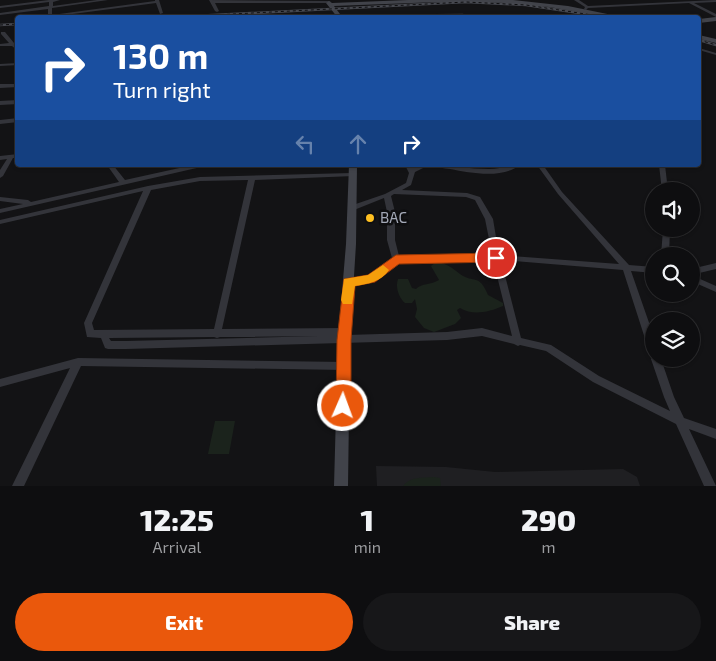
<!DOCTYPE html>
<html lang="en">
<head>
<meta charset="utf-8">
<style>
	body { margin:0; font-family:"Exo 2",sans-serif; background:#171719; color:#f1f3f6; height:100vh; display:flex; flex-direction:column; font-size:19px; white-space:nowrap }
	* { box-sizing:border-box; margin:0 }
	p { font-size:16px; color:#9b9c9f }
	.icon { flex:none; width:28px; height:28px; fill:none; stroke:currentColor; stroke-width:2; stroke-linecap:round; stroke-linejoin:round }
	.map { position:relative; height:486px; overflow:hidden }
	.details { display:flex; flex-direction:column; background:#0e0e10; flex:1 }
	.details>* { flex:none }
	.guide { position:absolute; left:15px; top:15px; width:686px; height:152px; border-radius:5px; box-shadow:0 1px 4px #0004,0 0 0 1px #2e2e30; background:#1a4fa0; color:#fff; overflow:hidden }
	.buttons { position:absolute; left:645px; top:182px; display:grid; gap:10px }
	.buttons a { display:grid; place-items:center; width:55px; height:55px; border-radius:50%; background:#0e0e10; box-shadow:0 1px 4px #0004,0 0 0 1px #2e2e30; font-size:25px }
	.pin { position:absolute; display:grid; place-items:center; width:42px; height:42px; color:#fff; margin:-21px; border:2px solid #fff; border-radius:50%; box-shadow:0 1px 5px #0007 }
	.me { position:absolute; width:55px; margin:-28px; rotate:2deg; stroke-linejoin:round; filter:drop-shadow(0 0 4px #0008) }
	.turn { display:flex; align-items:center; gap:18px; height:105px; padding:0 15px; font-size:22px }
	.turn .icon { width:65px; height:65px; stroke-width:2.5 }
	.turn b { display:block; font-size:35px; line-height:42px }
	.lanes { display:flex; align-items:center; height:48px; padding:0 15px; background:#0003; justify-content:center; gap:25px; direction:ltr }
	.lanes .off { opacity:.35 }
	.eta { display:flex; justify-content:space-evenly; align-items:center; height:85px; text-align:center }
	.eta b { font-size:30px; font-weight:800; line-height:35px }
	.cta { display:flex; gap:10px; margin-top:auto; padding:10px 15px }
	.cta a { flex:1; height:58px; border-radius:30px; background:#ea580c; color:#fff; font-size:20px; font-weight:800; line-height:58px; text-align:center }
	.cta a+a { background:#171719; color:#f1f3f6 }
	.map>svg:first-child { display:block }
</style>
</head>
<body>
<div class="map">
<svg width="716" height="486" viewBox="0 0 716 486">
	<rect width="100%" height="100%" fill="#131315"/>
	<path fill="#1f1f22" d="M 463,13 L 465,17 L 385,17 L 409,15 Z
		M 376,466 L 446,467 L 495,472 L 623,469 L 637,477 L 640,486 L 377,486 Z"/>
	<path fill="#1b231c" d="M 436,262 C 447,263 452,268 460,274 C 474,284 479,273 488,295 L 503,303 L 503,306 C 489,312 473,316 460,308 L 457,310 L 461,318 L 455,324 L 434,332 L 424,328 L 415,317 L 417,309 L 415,299 L 412,303 L 405,303 C 399,298 395,287 398,279 L 408,279 L 412,288 L 416,289 C 422,283 431,285 439,280 L 431,266 Z
		M 215,421 L 235,421 L 229,454 L 208,454 Z
		M 434,477 L 440,478 L 441,486 L 403,486 C 411,476 422,478 434,477 Z"/>
	<g fill="none" stroke-linecap="round" stroke-linejoin="round">
		<path fill="#33343a" fill-rule="evenodd" d="M 49,0 L 60,0 L 53,2 L 53,6 L 97,0 L 108,0 L 52,8 L 52,15 L 155,1 L 155,0 L 159,0 L 163,13 L 160,14 L 156,3 L 50,17 L 48,16 L 48,9 L 0,15 L 0,13 L 49,6 L 49,2 L 0,8 L 0,6 Z
			M 209,0 L 329,1 L 331,2 L 329,3 L 215,3 L 219,11 L 217,12 L 215,11 Z
			M 574,0 L 579,0 L 588,6 L 716,0 L 716,2 L 694,3 L 716,14 L 716,17 L 689,3 L 588,8 L 586,10 L 584,9 L 585,7 Z
			M 380,14 L 381,14 L 381,16 L 363,18 Z
			M 1,32 L 5,32 L 14,43 L 17,43 L 18,51 L 12,46 L 0,46 L 0,44 L 9,43 L 1,34 Z
			M 699,48 L 716,53 L 716,55 L 699,50 Z
			M 18,63 L 18,65 L 0,66 L 0,64 Z
			M 0,84 L 18,84 L 18,87 L 0,88 Z
			M 18,100 L 18,104 L 0,105 L 0,101 Z
			M 18,118 L 18,122 L 0,124 L 0,120 Z
			M 18,154 L 18,158 L 13,158 L 3,176 L 0,178 L 0,170 L 7,159 L 0,160 L 0,156 Z
			M 107,165 L 113,165 L 125,180 L 193,165 L 204,165 L 201,167 L 0,213 L 0,209 L 23,204 L 0,201 L 0,197 L 28,200 L 31,202 L 119,182 Z
			M 405,165 L 411,165 L 413,168 L 420,165 L 429,165 L 415,172 L 411,185 L 402,190 L 467,193 L 480,197 L 493,219 L 499,255 L 619,264 L 558,194 L 537,165 L 543,165 L 562,192 L 629,265 L 654,267 L 654,273 L 631,271 L 654,337 L 654,355 L 651,354 L 649,351 L 623,270 L 501,260 L 521,338 L 551,345 L 599,376 L 670,411 L 664,397 L 651,359 L 654,356 L 654,359 L 661,359 L 674,397 L 684,418 L 716,429 L 716,439 L 689,429 L 716,486 L 704,486 L 676,424 L 593,382 L 546,351 L 520,345 L 518,346 L 514,344 L 482,336 L 447,340 L 126,349 L 108,349 L 105,348 L 101,338 L 87,337 L 84,323 L 143,191 L 0,224 L 0,220 L 148,186 L 200,177 L 352,173 L 354,174 L 355,175 L 354,176 L 255,180 L 222,329 L 345,328 L 348,329 L 349,332 L 347,335 L 447,332 L 482,328 L 512,336 L 493,260 L 398,262 L 374,281 L 349,285 L 346,284 L 345,282 L 346,280 L 369,276 L 392,258 L 387,240 L 387,212 L 384,198 L 354,210 L 350,210 L 349,208 L 350,206 L 385,194 L 406,183 L 409,173 ZM 248,180 L 214,329 L 94,330 L 92,323 L 151,190 L 200,181 ZM 394,194 L 466,197 L 475,200 L 485,219 L 492,254 L 399,256 L 395,240 L 395,212 L 391,196 ZM 320,336 L 126,341 L 111,341 L 109,338 L 214,337 L 217,338 L 220,337 Z
			M 431,165 C 450,165 470,169 489,169 C 500,169 510,165 520,165 C 502,179 471,173 450,169 C 444,168 436,168 431,165 Z
			M 659,165 L 665,165 L 668,191 L 662,191 Z
			M 663,229 L 670,229 L 669,256 L 661,256 Z
			M 716,263 L 716,269 L 691,275 L 691,269 Z
			M 691,275 L 716,286 L 716,292 L 691,281 Z
			M 78,358 L 345,362 L 348,363 L 350,366 L 348,369 L 345,370 L 81,366 L 24,486 L 12,486 L 70,368 L 0,387 L 0,379 Z"/>
		<path fill="#41434a" fill-rule="evenodd" d="M 408,0 L 513,0 L 568,6 L 627,18 L 614,18 L 549,7 L 492,2 L 438,2 L 334,6 L 343,18 L 338,18 L 326,3 L 329,1 L 332,3 Z
			M 716,17 L 716,21 L 699,23 L 699,19 Z
			M 699,35 L 716,39 L 716,43 L 699,39 Z
			M 349,165 L 357,165 L 356,244 L 350,340 L 348,486 L 334,486 L 338,340 L 346,244 Z"/>
		<defs>
			<path id="rail" d="M 155,18 L 466,2 L 526,5 L 612,18
				M 0,25 L 18,24
				M 699,40 L 716,45"/>
		</defs>
		<use href="#rail" stroke="#46484f" stroke-width="2.5"/>
		<use href="#rail" stroke="#0e0e10" stroke-width="1" stroke-dasharray="3" stroke-linecap="butt"/>
	</g>
	<path fill="#ea580c" stroke="#983908" d="M 496,253 L 502,258 L 496,262 L 399,264 L 375,282 L 355,286 L 351,340 L 351,406 L 349,411 L 343,413 L 338,411 L 336,406 L 337,340 L 344,279 L 368,275 L 396,255 Z"/>
	<path fill="#f59e0b" d="M 383,265 L 389,270 C 381,282 368,284 355,286 L 352,304 L 343,304 L 341,300 L 344,279 L 368,275 Z"/>
	<circle fill="#ffc021" stroke="#0e0e10" stroke-width="2" cx="370" cy="218" r="5"/>
	<g text-anchor="middle" stroke-width="5" stroke-linejoin="round" paint-order="stroke">
		<g font-size="15" fill="#a3a8b6" stroke="#0e0e10" text-anchor="start">
			<text x="380" y="223">BAC</text>
		</g>
	</g>
</svg>
<div class="buttons">
<a><svg class="icon" aria-label="sound" viewBox="0 0 24 24"><path d="M4 9h4l5-4v14l-5-4H4zM17 9q2 3 0 6"/></svg></a>
<a><svg class="icon" aria-label="search" viewBox="0 0 24 24"><circle cx="10" cy="10" r="6"/><path d="M15 15l6 6"/></svg></a>
<a><svg class="icon" aria-label="layers" viewBox="0 0 24 24"><path d="M12 4l9 5-9 5-9-5zM3 14l9 5 9-5"/></svg></a>
</div>
<div class="pin" style="left:496px;top:258px;background:#d93025"><svg class="icon" aria-label="arrive" viewBox="0 0 24 24"><path d="M6 21V4h12l-3 4 3 4H6"/></svg></div>
<svg class="me" style="left:343px;top:406px" viewBox="-20 -20 40 40"><circle r="17" fill="#ea580c" stroke="#fff" stroke-width="3"/><path d="M0-11L8 9 0 5-8 9z" fill="#fff"/></svg>
<div class="guide">
<div class="turn"><svg class="icon" aria-label="right" viewBox="0 0 24 24"><path d="M7 20v-9h11M14 6l5 5-5 5"/></svg><div><b>130 m</b>Turn right</div></div>
<div class="lanes"><svg class="icon off" aria-label="left" viewBox="0 0 24 24"><path d="M17 20v-9H6M10 6l-5 5 5 5"/></svg><svg class="icon off" aria-label="ahead" viewBox="0 0 24 24"><path d="M12 20V5M6 11l6-6 6 6"/></svg><svg class="icon" aria-label="right" viewBox="0 0 24 24"><path d="M7 20v-9h11M14 6l5 5-5 5"/></svg></div>
</div>
</div>
<section class="details">
<div class="eta">
<div><b>12:25</b><p>Arrival</p></div>
<div><b>1</b><p>min</p></div>
<div><b>290</b><p>m</p></div>
</div>
<div class="cta"><a>Exit</a><a>Share</a></div>
</section>
</body>
</html>
